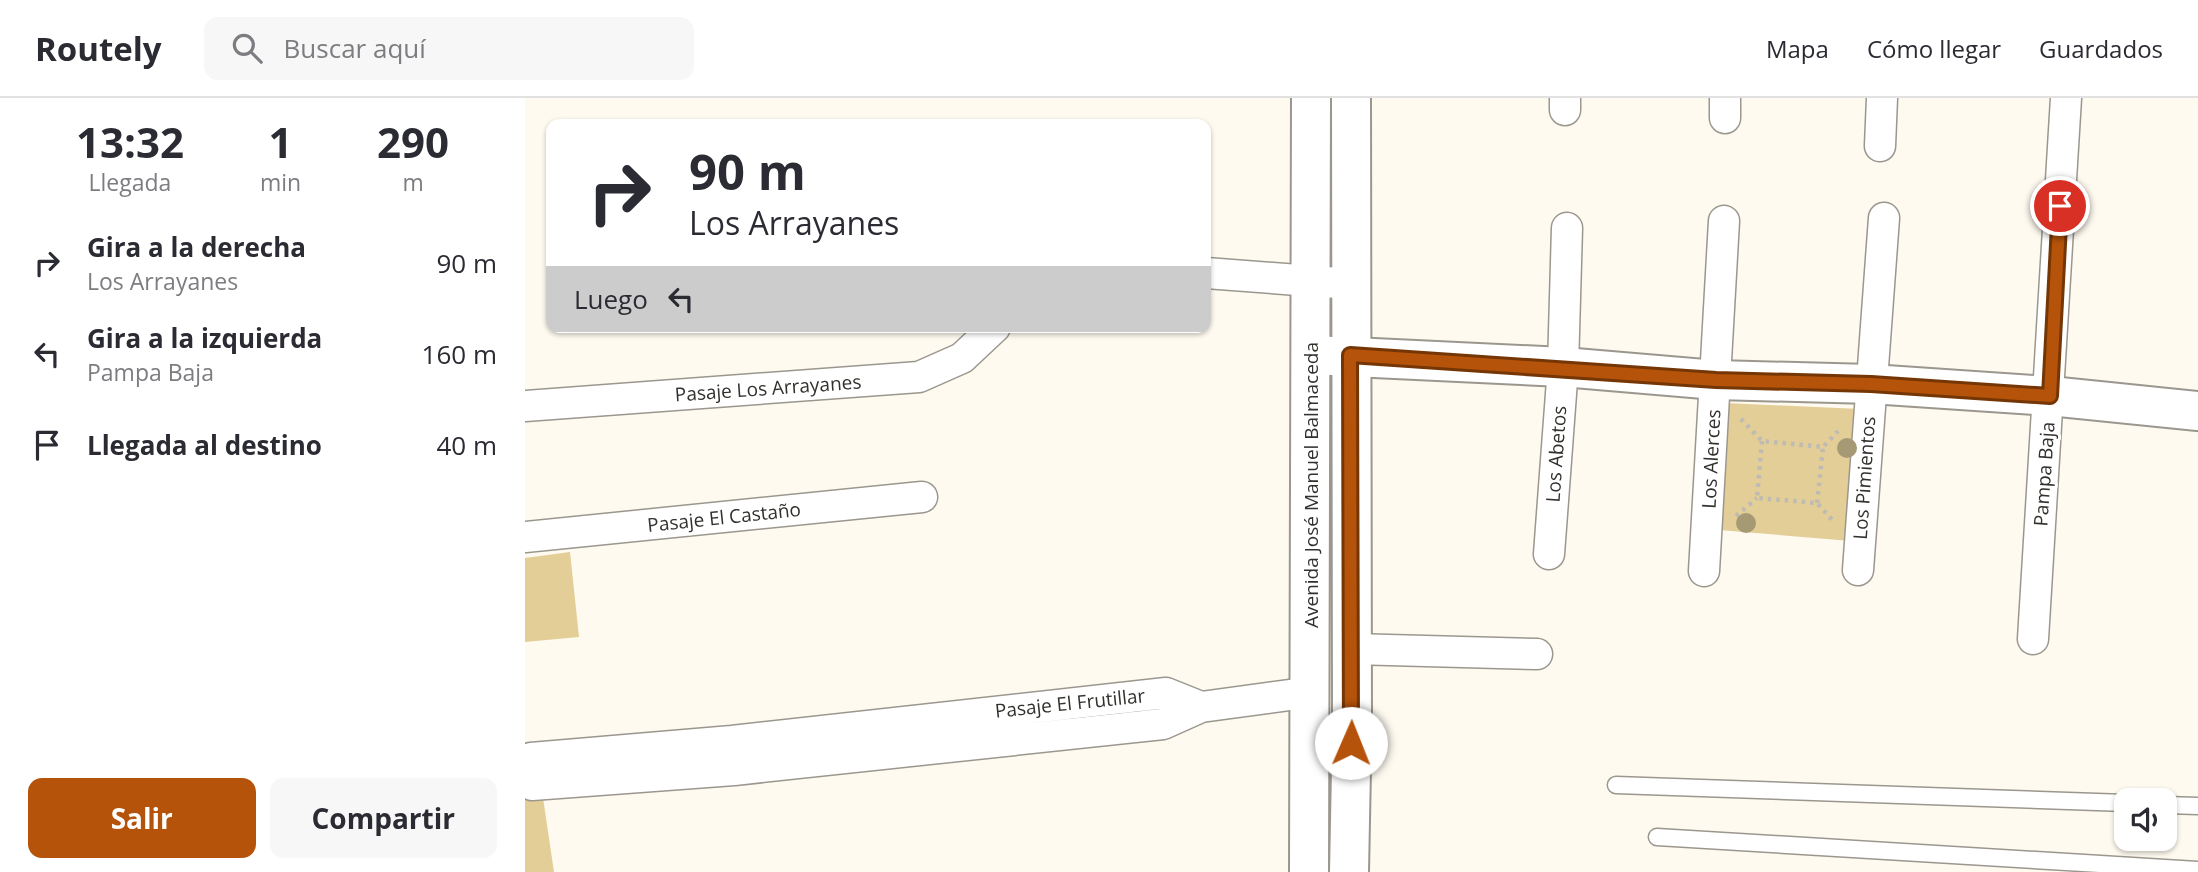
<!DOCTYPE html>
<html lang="es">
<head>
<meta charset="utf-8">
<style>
	body { margin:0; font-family:"Open Sans",sans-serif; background:#f7f7f7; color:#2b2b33; height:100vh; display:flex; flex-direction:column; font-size:26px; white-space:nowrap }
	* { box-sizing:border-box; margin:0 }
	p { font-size:23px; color:#7c7c81 }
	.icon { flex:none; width:38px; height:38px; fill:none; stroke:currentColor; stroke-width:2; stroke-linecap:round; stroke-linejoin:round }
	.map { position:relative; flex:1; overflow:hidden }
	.details { display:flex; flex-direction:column; background:#fff; width:525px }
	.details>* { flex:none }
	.banner { position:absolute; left:21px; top:21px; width:665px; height:214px; border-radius:14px; box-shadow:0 2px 5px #0004; background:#fff; color:#2b2b33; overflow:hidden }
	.fabs { position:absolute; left:1589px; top:690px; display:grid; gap:14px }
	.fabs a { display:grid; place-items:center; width:63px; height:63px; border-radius:14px; background:#fff; box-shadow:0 2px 5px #0004; font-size:35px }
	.pin { position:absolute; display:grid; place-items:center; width:60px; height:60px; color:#fff; margin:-30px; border:4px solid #fff; border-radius:50%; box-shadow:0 2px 7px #0007 }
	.me { position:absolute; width:77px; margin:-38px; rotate:1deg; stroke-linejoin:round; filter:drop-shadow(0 0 5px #0008) }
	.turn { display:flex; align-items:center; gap:24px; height:147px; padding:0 28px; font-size:32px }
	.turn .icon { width:91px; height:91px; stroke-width:2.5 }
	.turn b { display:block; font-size:49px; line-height:60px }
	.then { display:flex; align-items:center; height:66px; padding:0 28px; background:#0003; gap:14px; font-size:26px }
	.eta { display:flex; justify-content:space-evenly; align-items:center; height:119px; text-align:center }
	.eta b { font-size:42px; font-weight:700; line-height:49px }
	.action { display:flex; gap:14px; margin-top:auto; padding:14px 28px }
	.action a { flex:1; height:80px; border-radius:14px; background:#b45309; color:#fff; font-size:28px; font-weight:700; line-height:80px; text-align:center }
	.action a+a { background:#f7f7f7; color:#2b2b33 }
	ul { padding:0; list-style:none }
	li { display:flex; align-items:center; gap:21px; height:91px; padding:0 28px }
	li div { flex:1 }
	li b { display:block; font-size:26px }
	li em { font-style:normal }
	header { display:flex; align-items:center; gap:42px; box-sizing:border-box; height:98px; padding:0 35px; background:#fff; border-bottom:2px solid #e1e1e2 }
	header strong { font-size:33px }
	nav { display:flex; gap:38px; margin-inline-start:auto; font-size:24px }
	.search { width:490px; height:63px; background:#f7f7f7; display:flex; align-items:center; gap:18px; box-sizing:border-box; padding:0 24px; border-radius:14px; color:#7c7c81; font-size:26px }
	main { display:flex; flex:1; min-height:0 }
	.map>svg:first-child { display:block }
</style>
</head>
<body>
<header>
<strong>Routely</strong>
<div class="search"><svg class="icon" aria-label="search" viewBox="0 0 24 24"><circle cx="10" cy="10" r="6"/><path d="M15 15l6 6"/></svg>Buscar aquí</div>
<nav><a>Mapa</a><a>Cómo llegar</a><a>Guardados</a></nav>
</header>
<main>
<section class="details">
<div class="eta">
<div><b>13:32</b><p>Llegada</p></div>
<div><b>1</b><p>min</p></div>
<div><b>290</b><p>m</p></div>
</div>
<ul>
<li><svg class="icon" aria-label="right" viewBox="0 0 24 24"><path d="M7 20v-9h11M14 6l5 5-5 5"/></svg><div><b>Gira a la derecha</b><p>Los Arrayanes</p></div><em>90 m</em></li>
<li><svg class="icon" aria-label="left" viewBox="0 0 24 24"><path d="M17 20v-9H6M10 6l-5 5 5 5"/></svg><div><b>Gira a la izquierda</b><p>Pampa Baja</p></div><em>160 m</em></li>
<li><svg class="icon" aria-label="arrive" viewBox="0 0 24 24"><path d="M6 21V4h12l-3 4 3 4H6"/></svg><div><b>Llegada al destino</b></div><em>40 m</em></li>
</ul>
<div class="action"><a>Salir</a><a>Compartir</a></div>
</section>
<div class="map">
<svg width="1673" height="774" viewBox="0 0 1673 774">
	<rect width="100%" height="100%" fill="#fefaf0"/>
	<path fill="#e4ce97" d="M 1200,305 L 1335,311 L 1326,443 L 1194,432 Z
		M 45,454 L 54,539 L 0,544 L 0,460 Z
		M 17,693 L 29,774 L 0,774 L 0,694 Z"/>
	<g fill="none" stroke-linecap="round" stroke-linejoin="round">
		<defs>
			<path id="lane" d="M 1091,687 L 1601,705
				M 1640,707 L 1673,708
				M 1132,739 L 1673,772"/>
			<path id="street" d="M 1040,12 L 1040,0
				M 1200,20 L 1200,0
				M 1355,48 L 1357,0
				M 681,175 L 826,186
				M 0,308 L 394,279 L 437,260 L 470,229
				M 0,439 L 397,399
				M 1024,456 L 1038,269 L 1042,130
				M 1333,472 L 1359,120
				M 1179,473 L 1199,123
				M 1508,541 L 1541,0
				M 827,551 L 1012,556
				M 0,665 L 6,660 L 207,643 L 641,595 L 676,609
				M 0,681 L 7,687 L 209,672 L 638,626 L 676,609 L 787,594"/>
			<path id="secondary" d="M 786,257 L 1038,269 L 1191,282 L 1346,286 L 1525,298 L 1673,313"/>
			<path id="primary" d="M 784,774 L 786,0
				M 824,774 L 827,620 L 826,0"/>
		</defs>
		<use href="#lane" stroke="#9b978e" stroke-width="19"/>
		<use href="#street" stroke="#9b978e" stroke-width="33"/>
		<use href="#secondary" stroke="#9b978e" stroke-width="42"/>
		<use href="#primary" stroke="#9b978e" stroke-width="42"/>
		<path stroke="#bebbb3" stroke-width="4.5" stroke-dasharray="3.5 5" stroke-linecap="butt" d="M 1216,321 L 1237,343 L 1298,349 L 1313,333
			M 1237,343 L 1232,400 L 1292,405 L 1309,424
			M 1292,405 L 1298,349
			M 1211,418 L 1232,400"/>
		<use href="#lane" stroke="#fff" stroke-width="16"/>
		<use href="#street" stroke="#fff" stroke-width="30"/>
		<use href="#secondary" stroke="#fff" stroke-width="38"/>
		<use href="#primary" stroke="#fff" stroke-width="38"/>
	</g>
	<g fill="#a69a75">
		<circle cx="1322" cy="350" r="10"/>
		<circle cx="1221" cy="425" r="10"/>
	</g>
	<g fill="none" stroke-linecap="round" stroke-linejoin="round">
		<defs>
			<path id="route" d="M 826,645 L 825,257 L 1191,282 L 1346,286 L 1525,298 L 1535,108"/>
		</defs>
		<use href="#route" stroke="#753606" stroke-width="18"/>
		<use href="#route" stroke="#b45309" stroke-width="12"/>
	</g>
	<g text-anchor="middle" stroke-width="6" stroke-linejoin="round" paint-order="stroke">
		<g font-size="19" fill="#32312d" stroke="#fff">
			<text transform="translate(243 290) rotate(-4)" y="7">Pasaje Los Arrayanes</text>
			<text transform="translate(1031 356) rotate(-86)" y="7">Los Abetos</text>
			<text transform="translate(1186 361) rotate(-87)" y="7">Los Alerces</text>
			<text transform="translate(1519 376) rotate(-86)" y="7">Pampa Baja</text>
			<text transform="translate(1339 380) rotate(-86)" y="7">Los Pimientos</text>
			<text transform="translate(786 387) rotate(-90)" y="7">Avenida José Manuel Balmaceda</text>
			<text transform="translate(199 419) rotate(-6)" y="7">Pasaje El Castaño</text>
			<text transform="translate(545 605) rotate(-6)" y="7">Pasaje El Frutillar</text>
		</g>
	</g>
</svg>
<div class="fabs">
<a><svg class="icon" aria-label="sound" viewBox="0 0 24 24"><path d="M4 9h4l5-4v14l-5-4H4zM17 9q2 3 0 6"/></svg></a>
</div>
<div class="pin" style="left:1535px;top:108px;background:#d93025"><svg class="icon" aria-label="arrive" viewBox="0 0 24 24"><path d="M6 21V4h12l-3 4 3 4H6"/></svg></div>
<svg class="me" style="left:826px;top:645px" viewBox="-20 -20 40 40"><circle r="19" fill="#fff"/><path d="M0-13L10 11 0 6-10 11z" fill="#b45309"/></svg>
<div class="banner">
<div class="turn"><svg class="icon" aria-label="right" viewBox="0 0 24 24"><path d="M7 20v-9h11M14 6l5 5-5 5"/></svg><div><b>90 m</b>Los Arrayanes</div></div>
<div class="then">Luego<svg class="icon" aria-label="left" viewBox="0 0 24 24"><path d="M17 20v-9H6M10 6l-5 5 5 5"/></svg></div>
</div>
</div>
</main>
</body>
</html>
